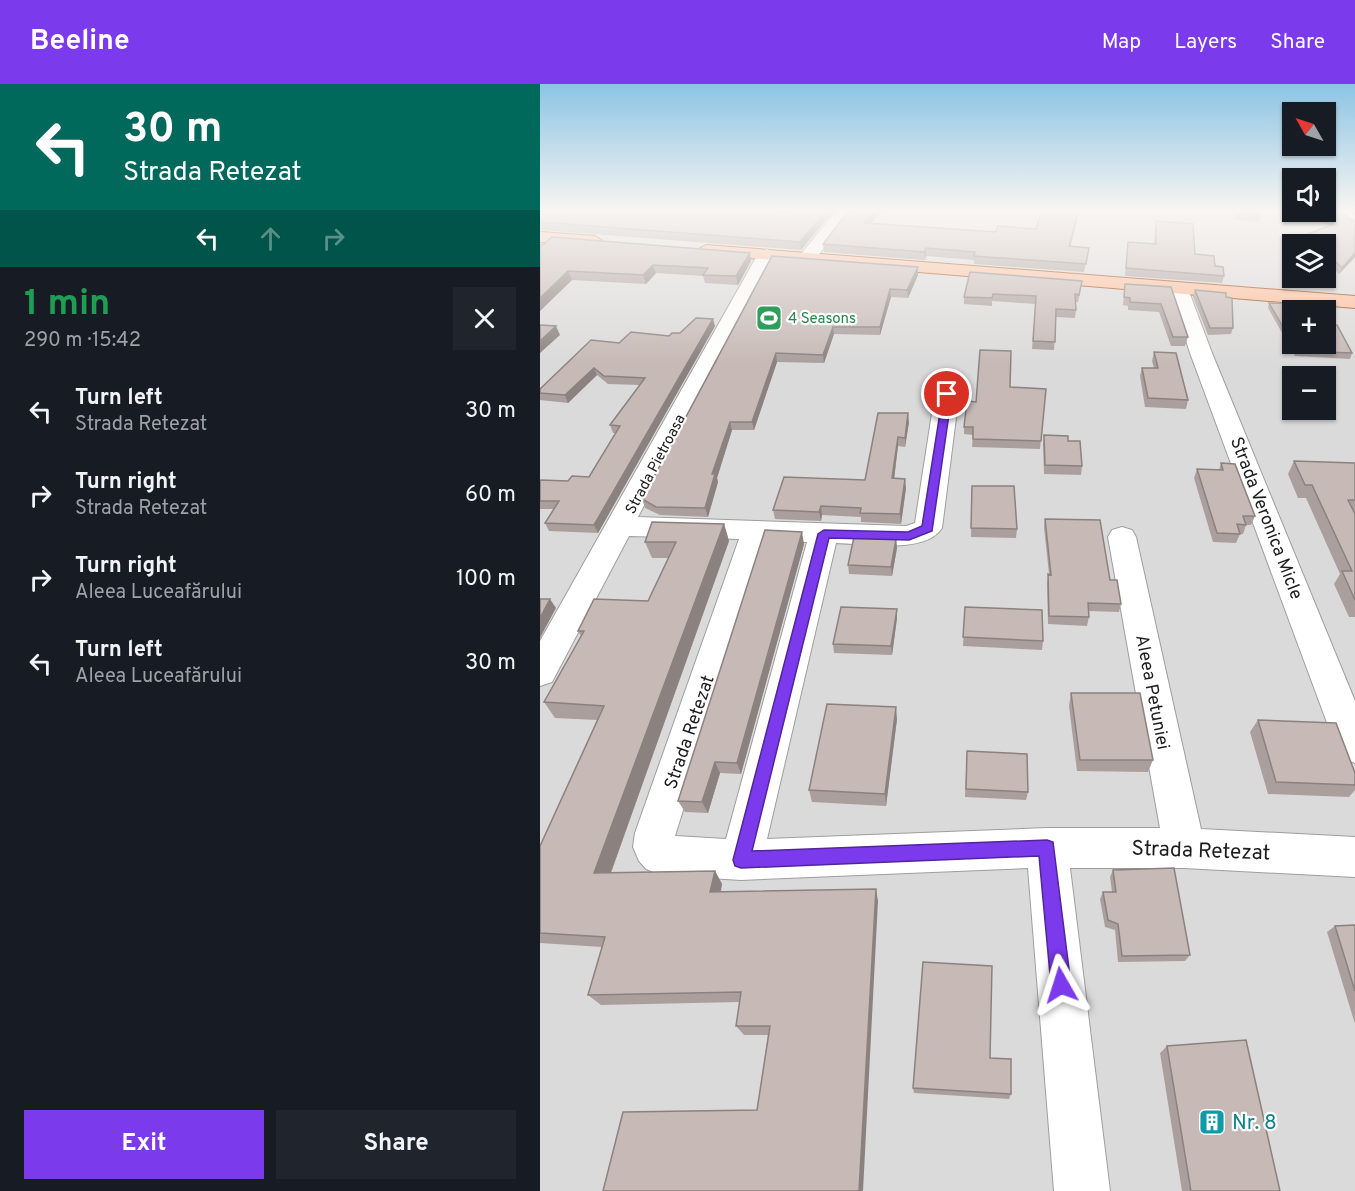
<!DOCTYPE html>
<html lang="en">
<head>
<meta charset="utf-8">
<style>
	body { margin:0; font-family:Overpass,sans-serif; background:#20242c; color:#f1f3f6; height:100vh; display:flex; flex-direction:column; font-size:22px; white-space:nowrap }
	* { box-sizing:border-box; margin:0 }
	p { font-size:20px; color:#9ea1a6 }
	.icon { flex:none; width:33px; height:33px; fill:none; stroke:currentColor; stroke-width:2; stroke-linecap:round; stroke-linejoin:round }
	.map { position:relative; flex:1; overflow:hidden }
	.sheet { display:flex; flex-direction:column; background:#171b24; width:540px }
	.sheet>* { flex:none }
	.banner { background:#00695c; color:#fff; overflow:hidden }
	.needle { width:39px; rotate:309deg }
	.buttons { position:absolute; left:742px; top:18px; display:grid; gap:12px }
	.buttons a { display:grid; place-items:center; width:54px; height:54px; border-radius:0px; background:#171b24; box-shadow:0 2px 4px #0004; font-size:30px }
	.pin { position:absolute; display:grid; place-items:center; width:51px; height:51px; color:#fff; margin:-26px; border:3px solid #fff; border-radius:50%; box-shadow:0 2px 6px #0007 }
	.me { position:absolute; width:66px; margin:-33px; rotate:354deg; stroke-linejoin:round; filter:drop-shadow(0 0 4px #0008) }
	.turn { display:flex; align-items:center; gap:21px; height:126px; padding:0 24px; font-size:27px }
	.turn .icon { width:78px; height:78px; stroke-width:2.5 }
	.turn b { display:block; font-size:42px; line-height:51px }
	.lanes { display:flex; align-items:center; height:57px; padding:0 24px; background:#0003; justify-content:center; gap:30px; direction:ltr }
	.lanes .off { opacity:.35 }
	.round { display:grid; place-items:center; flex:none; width:63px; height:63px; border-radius:0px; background:#20242c }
	.head { display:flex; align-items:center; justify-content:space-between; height:102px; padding:0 24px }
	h1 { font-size:36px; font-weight:700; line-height:45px; color:#1e9e55 }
	.action { display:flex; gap:12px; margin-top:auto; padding:12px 24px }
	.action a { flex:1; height:69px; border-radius:0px; background:#7c3aed; color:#fff; font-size:24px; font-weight:700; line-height:69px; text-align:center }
	.action a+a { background:#20242c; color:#f1f3f6 }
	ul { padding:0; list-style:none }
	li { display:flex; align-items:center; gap:18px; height:84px; padding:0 24px }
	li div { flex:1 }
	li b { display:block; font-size:22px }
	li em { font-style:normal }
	header { display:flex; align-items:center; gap:36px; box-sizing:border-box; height:84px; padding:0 30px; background:#7c3aed; color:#fff }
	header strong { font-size:28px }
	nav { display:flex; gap:33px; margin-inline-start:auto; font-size:21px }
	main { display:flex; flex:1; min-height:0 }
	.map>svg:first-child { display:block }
</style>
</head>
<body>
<header>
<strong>Beeline</strong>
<nav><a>Map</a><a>Layers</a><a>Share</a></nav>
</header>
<main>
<section class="sheet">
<div class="banner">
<div class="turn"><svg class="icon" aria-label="left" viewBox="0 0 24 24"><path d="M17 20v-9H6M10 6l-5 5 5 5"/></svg><div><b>30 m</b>Strada Retezat</div></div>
<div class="lanes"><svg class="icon" aria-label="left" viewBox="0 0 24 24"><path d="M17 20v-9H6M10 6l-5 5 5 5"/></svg><svg class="icon off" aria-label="ahead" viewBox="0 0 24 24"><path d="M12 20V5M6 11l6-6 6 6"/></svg><svg class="icon off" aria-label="right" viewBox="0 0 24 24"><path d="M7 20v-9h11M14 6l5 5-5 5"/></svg></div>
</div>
<div class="head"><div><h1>1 min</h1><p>290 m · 15:42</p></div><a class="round"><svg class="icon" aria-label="close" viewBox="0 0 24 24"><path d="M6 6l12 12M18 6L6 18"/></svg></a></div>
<ul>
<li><svg class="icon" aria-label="left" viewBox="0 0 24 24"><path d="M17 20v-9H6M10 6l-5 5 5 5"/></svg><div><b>Turn left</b><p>Strada Retezat</p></div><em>30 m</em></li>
<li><svg class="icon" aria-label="right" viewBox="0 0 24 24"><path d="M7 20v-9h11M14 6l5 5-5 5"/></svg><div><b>Turn right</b><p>Strada Retezat</p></div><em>60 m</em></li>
<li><svg class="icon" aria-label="right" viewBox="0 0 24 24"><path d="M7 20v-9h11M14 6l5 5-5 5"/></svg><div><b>Turn right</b><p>Aleea Luceafărului</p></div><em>100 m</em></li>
<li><svg class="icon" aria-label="left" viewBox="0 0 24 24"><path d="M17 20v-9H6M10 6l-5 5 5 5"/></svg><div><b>Turn left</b><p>Aleea Luceafărului</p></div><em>30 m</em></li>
</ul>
<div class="action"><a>Exit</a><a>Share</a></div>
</section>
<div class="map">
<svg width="815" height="1107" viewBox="0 0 815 1107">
	<rect width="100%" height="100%" fill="#efe8e3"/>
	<path fill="#dbdada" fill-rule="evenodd" d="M 0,125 L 753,125 L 753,128 L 815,125 L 815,1107 L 0,1107 ZM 753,160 L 786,160 L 786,194 L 753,194 ZM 753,226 L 786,226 L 786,260 L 753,260 ZM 753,292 L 786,292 L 786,326 L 753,326 Z"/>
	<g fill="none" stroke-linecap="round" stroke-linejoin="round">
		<defs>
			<path id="minor" d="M 298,125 L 314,125 L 273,178 L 261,178 L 258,174 L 261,170 Z
				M 789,125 L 807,125 L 815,131 L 815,143 Z
				M 227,165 L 236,170 L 98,433 L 366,442 L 375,439 L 395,310 L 399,305 L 415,305 L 419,310 L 402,444 C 386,470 324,460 296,459 L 227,755 L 507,744 L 620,744 L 568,453 L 572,446 L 582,443 L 592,446 L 596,453 L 661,745 L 815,753 L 815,793 L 644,784 L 530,784 L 570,1107 L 514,1107 L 488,784 L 201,796 L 121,791 L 106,785 L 99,777 L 93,763 L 95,749 L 199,455 L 89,452 L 12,598 L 0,602 L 0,557 L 218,170 ZM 227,456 L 267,458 L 186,755 L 135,752 Z
				M 639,199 L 648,205 L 672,269 L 815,617 L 815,679 L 802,674 L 796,663 L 650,269 L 630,205 Z"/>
			<path id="major" d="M 0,148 L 55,152 L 63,157 L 55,162 L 0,158 Z
				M 166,161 L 815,212 L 815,224 L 160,170 L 157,166 Z"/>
		</defs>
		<use href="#minor" stroke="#9e9e9e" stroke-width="2"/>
		<use href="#major" stroke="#964200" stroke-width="2"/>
		<use href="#minor" fill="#fff" fill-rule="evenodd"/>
		<use href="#major" fill="#fdbb99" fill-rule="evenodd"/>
	</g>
	<path fill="#aa9f9d" d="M 0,125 L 250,127 L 252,125 L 295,125 L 261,166 L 0,146 Z
		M 343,125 L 331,140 L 456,148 L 496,145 L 502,125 L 540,125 L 530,163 L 549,164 L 544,188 L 434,180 L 434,176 L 386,172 L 385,176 L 284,168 L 283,160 Z
		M 693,125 L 720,125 L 720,132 L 719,138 L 695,136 Z
		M 769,128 L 786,128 L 815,173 L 799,190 L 786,176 L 786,160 L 770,160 L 766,156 L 768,150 L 788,142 Z
		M 616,137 L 655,170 L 675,182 L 684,192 L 682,199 L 585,192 L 588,158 L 614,160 L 615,144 Z
		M 0,161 L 211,177 L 198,201 L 165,199 L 163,192 L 116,189 L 106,200 L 32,196 L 0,227 Z
		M 232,172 L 378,191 L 368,214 L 351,213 L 340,251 L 294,250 L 284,279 L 237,278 L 214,346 L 192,346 L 177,394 L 178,398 L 168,433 L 120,431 L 105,424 L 102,415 Z
		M 430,188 L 541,204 L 538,218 L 535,218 L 536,226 L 535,234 L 516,233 L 514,266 L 492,265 L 496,220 L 452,217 L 452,222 L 424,220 L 424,213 Z
		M 585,200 L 631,203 L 648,253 L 645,262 L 631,262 L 619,228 L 588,226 L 588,222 L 583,221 Z
		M 655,206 L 693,244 L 691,250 L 668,251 L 653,213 Z
		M 729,219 L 753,226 L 812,269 L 810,275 L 755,272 L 728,224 Z
		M 175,242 L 58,449 L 9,447 L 5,439 L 14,425 L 0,425 L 0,397 L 28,397 L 49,393 L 76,349 L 73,349 L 70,341 L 100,301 L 68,300 L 57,291 L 28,319 L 0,316 L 0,305 L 79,259 L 129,252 Z
		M 614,268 L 648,316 L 646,325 L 605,323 L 600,292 L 602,284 L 614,284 L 612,277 Z
		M 470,303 L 506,305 L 500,365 L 432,363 L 433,351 L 424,350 L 424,343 L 436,318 Z
		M 369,338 L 365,363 L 358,362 L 354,395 L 366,404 L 361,440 L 321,438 L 321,433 L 282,431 L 281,437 L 235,435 L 233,426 L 325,396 Z
		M 504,351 L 542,382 L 541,391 L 504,390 L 503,360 Z
		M 754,377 L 815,379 L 815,533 L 809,533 L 794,500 L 800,490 L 766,414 L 758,414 L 748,390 Z
		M 681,379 L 715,432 L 711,441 L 706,441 L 703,450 L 700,450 L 696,459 L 673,458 L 654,394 L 657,385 L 679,386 Z
		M 432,402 L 477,445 L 476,454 L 431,453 Z
		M 505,435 L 570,496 L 581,520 L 579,528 L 549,527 L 549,533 L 547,542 L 508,540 L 507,499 L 509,490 L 504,443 Z
		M 184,440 L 189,457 L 71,789 L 175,787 L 182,800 L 181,808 L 338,817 L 217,1026 L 228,951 L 204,951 L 196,942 L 200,918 L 61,921 L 48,911 L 62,863 L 0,859 L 0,762 L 57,636 L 15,634 L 4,618 L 41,552 L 38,547 L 108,517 L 128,474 L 112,474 L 105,458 Z
		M 356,455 L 357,464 L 352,492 L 309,490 L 308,481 Z
		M 264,460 L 201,690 L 180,689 L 168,729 L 145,728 L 138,717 Z
		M 425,523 L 503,557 L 502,566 L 423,562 Z
		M 357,534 L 352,571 L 294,569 L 293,560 Z
		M 531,609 L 613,676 L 608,688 L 537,687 L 529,622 Z
		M 357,635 L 346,722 L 272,718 L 269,706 Z
		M 718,636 L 815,689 L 815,706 L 809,713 L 728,710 L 710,648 Z
		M 427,667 L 488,708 L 486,716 L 425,713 Z
		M 573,786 L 650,871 L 645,877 L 578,878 L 575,846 L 565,843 L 560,815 L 563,808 L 572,808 L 570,793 Z
		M 815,841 L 815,940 L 787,848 L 795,842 Z
		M 627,962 L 740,1107 L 642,1107 L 620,969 Z
		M 450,974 L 471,1010 L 469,1015 L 374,1009 L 373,1004 Z"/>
	<path fill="#8b827f" d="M 288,125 L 295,125 L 261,166 L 260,158 Z
		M 336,125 L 343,125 L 325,147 L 324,139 Z
		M 539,125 L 539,129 L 528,171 L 529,162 Z
		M 386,164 L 386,172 L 385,176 L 384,168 Z
		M 210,169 L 211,177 L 198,201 L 196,192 Z
		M 815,169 L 815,173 L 799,190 L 802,184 Z
		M 113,181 L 116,189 L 106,200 L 103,191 Z
		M 378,183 L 378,191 L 368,214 L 367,206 Z
		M 28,187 L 32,196 L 0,227 L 0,214 Z
		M 350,205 L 351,213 L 340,251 L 340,243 Z
		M 173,235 L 175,242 L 58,449 L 54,441 Z
		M 16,242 L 20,251 L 0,269 L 0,257 Z
		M 293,243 L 294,250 L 284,279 L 283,271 Z
		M 236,269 L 237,278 L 214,346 L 212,338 Z
		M 54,284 L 57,291 L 28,319 L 25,311 Z
		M 368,329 L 369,338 L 365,363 L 365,354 Z
		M 190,338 L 192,346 L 177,394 L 178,398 L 168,433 L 165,424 L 172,390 Z
		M 358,353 L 358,362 L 353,404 L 352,394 Z
		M 365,395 L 366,404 L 361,440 L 360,430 Z
		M 281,422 L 282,431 L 281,437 L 279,428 Z
		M 184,440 L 189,457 L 66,802 L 54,789 Z
		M 262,448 L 264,460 L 201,690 L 197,679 Z
		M 356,455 L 357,464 L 352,492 L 351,483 Z
		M 10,515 L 16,524 L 0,554 L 0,534 Z
		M 357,525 L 357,534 L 352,571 L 351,562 Z
		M 356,623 L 357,635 L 346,722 L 345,710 Z
		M 175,678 L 180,689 L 168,729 L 162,718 Z
		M 175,787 L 182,800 L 178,820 L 170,808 Z
		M 336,805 L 338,817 L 323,1107 L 319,1107 Z"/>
	<path fill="#c6b9b6" stroke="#8b827f" stroke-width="1.5" d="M 0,125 L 204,125 L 250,127 L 252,125 L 288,125 L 260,158 L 0,138 Z
		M 310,125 L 336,125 L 324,139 L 456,148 L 458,142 L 496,145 L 502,125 L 539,125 L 529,162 L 549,164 L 546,180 L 434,172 L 435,168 L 386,164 L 384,168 L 283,160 Z
		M 696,125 L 720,125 L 720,132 L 696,130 Z
		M 786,125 L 796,125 L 815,138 L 815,169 L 802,184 L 786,168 L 786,160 L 778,160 L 768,150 L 794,140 L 778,128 L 786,128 Z
		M 616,137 L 653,140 L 655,170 L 674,172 L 675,182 L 683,183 L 684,192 L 586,184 L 588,158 L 616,160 Z
		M 12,153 L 210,169 L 196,192 L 163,191 L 168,184 L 113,181 L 103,191 L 28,187 L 0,214 L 0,161 L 4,160 Z
		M 232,172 L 378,183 L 367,206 L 350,205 L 340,243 L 293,243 L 283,271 L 236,269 L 212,338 L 190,338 L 172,390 L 175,390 L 165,424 L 116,423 L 102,415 Z
		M 430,188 L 542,197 L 539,211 L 535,210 L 536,226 L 516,225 L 515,258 L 493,257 L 496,212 L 453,210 L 452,214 L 424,213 Z
		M 585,200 L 631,203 L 648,253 L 633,253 L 621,220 L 590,218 L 590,214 L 584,213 Z
		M 655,206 L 686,209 L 686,213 L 692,214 L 693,244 L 670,244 Z
		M 729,219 L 759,220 L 761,225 L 768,226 L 753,226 L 753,260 L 786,260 L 786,240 L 797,241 L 812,269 L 757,267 Z
		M 156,234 L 173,235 L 54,441 L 5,439 L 19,417 L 0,417 L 0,397 L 1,396 L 28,397 L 32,392 L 49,393 L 80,342 L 70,341 L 105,294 L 64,292 L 54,284 L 25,311 L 0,309 L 0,305 L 51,256 L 79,259 L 91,248 L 129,252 L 132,249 L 140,249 Z
		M 0,241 L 16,242 L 0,257 Z
		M 440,266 L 471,267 L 470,303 L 506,305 L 501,357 L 433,355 L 433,343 L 424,343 L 427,317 L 436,318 Z
		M 614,268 L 636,269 L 648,316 L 608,314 L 602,284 L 618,284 Z
		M 338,329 L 368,329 L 365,354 L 358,353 L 352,394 L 365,395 L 360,430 L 320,429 L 321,424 L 281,422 L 279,428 L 233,426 L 244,393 L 325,396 Z
		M 504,351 L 528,352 L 528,357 L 540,357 L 542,382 L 505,381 Z
		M 754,377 L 815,379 L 815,416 L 808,416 L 815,430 L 815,516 L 802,487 L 812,487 L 772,401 L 765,401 Z
		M 681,379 L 695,380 L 715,432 L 703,432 L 706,441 L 697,440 L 700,450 L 677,449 L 657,385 L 683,386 Z
		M 432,402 L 474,402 L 477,445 L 431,444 Z
		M 505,435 L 560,436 L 570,496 L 577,496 L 581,520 L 548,519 L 549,533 L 509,532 L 508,490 L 511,491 Z
		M 112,438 L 184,440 L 54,789 L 175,787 L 170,808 L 336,805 L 319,1107 L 63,1107 L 83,1028 L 217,1026 L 230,942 L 196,942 L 201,908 L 48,911 L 65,853 L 0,849 L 0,762 L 64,622 L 4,618 L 44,547 L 38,547 L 54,515 L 108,517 L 136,458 L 105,458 Z
		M 225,446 L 262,448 L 197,679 L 175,678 L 162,718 L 138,717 Z
		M 314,453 L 356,455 L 351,483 L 308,481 Z
		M 0,515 L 10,515 L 0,534 Z
		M 301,523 L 357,525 L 351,562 L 293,560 Z
		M 425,523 L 502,526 L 503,557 L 423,553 Z
		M 531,609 L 600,609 L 613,676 L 540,676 Z
		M 287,620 L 356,623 L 345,710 L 269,706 Z
		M 718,636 L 796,639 L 815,689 L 815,701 L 736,698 Z
		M 427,667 L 487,670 L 488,708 L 426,705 Z
		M 634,784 L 650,871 L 582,872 L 578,840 L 568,836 L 563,808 L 576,808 L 573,786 Z
		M 815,841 L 815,907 L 795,842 Z
		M 383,878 L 452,882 L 450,974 L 471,975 L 471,1010 L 373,1004 Z
		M 706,956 L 740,1107 L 651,1107 L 627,962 Z"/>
	<linearGradient id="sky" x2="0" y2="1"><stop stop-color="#8cc4e4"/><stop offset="0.45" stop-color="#f8f5f2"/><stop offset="1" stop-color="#f8f5f2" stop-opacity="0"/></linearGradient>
	<rect width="815" height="280" fill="url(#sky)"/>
	<path fill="#7c3aed" stroke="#51269a" stroke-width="1.5" d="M 407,307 L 412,310 L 392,447 L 369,456 L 289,454 L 212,767 L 507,756 L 513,758 L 531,901 L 528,908 L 521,911 L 514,908 L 511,901 L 499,772 L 201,784 L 195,782 L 193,776 L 278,450 L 284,446 L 368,448 L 382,442 L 403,310 Z"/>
	<defs>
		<symbol id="stadium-square" viewBox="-11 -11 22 22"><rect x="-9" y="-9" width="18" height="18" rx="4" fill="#2e9e5b" stroke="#fff"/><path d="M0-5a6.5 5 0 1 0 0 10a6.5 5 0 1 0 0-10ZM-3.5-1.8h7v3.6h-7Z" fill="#fff"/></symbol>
		<symbol id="building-square" viewBox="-11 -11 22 22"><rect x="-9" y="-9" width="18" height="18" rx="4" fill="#0f9aa8" stroke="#fff"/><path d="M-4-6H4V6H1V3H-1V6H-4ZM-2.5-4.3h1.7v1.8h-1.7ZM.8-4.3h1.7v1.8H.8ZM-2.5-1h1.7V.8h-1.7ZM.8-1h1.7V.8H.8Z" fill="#fff"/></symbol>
	</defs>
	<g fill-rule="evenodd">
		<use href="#stadium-square" x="214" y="219" width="30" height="30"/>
		<use href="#building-square" x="657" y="1023" width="30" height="30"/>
	</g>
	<g text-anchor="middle" stroke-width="4.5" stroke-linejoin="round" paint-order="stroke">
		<g font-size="15" fill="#27864d" stroke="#fff" text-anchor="start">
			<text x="248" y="239">4 Seasons</text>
		</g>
		<g font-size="15" fill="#1d1d1d" stroke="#fff">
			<text transform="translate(115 380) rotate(-62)" y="5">Strada Pietroasa</text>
		</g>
		<g font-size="18" fill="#1d1d1d" stroke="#fff">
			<text transform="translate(727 434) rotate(69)" y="6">Strada Veronica Micle</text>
			<text transform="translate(613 608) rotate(79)" y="6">Aleea Petuniei</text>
			<text transform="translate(149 648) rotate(-71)" y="6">Strada Retezat</text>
		</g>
		<g font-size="21" fill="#1d1d1d" stroke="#fff">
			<text transform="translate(661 766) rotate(2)" y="7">Strada Retezat</text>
		</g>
		<g font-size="21" fill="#0d838f" stroke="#fff" text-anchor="start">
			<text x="692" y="1045">Nr. 8</text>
		</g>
	</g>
</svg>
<div class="buttons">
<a><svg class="needle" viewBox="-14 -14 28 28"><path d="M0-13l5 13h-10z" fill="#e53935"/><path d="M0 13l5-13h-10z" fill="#9ea1a6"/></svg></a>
<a><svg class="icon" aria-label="sound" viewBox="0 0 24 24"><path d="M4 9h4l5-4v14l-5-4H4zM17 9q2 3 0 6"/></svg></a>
<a><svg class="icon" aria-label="layers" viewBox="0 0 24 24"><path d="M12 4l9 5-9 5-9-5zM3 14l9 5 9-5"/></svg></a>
<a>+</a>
<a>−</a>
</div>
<div class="pin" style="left:407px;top:310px;background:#d93025"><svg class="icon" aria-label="arrive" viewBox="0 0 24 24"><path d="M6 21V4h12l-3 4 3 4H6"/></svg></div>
<svg class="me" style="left:521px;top:901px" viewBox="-20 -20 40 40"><path d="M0-17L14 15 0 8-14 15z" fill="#7c3aed" stroke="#fff" stroke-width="4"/></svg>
</div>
</main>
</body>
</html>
